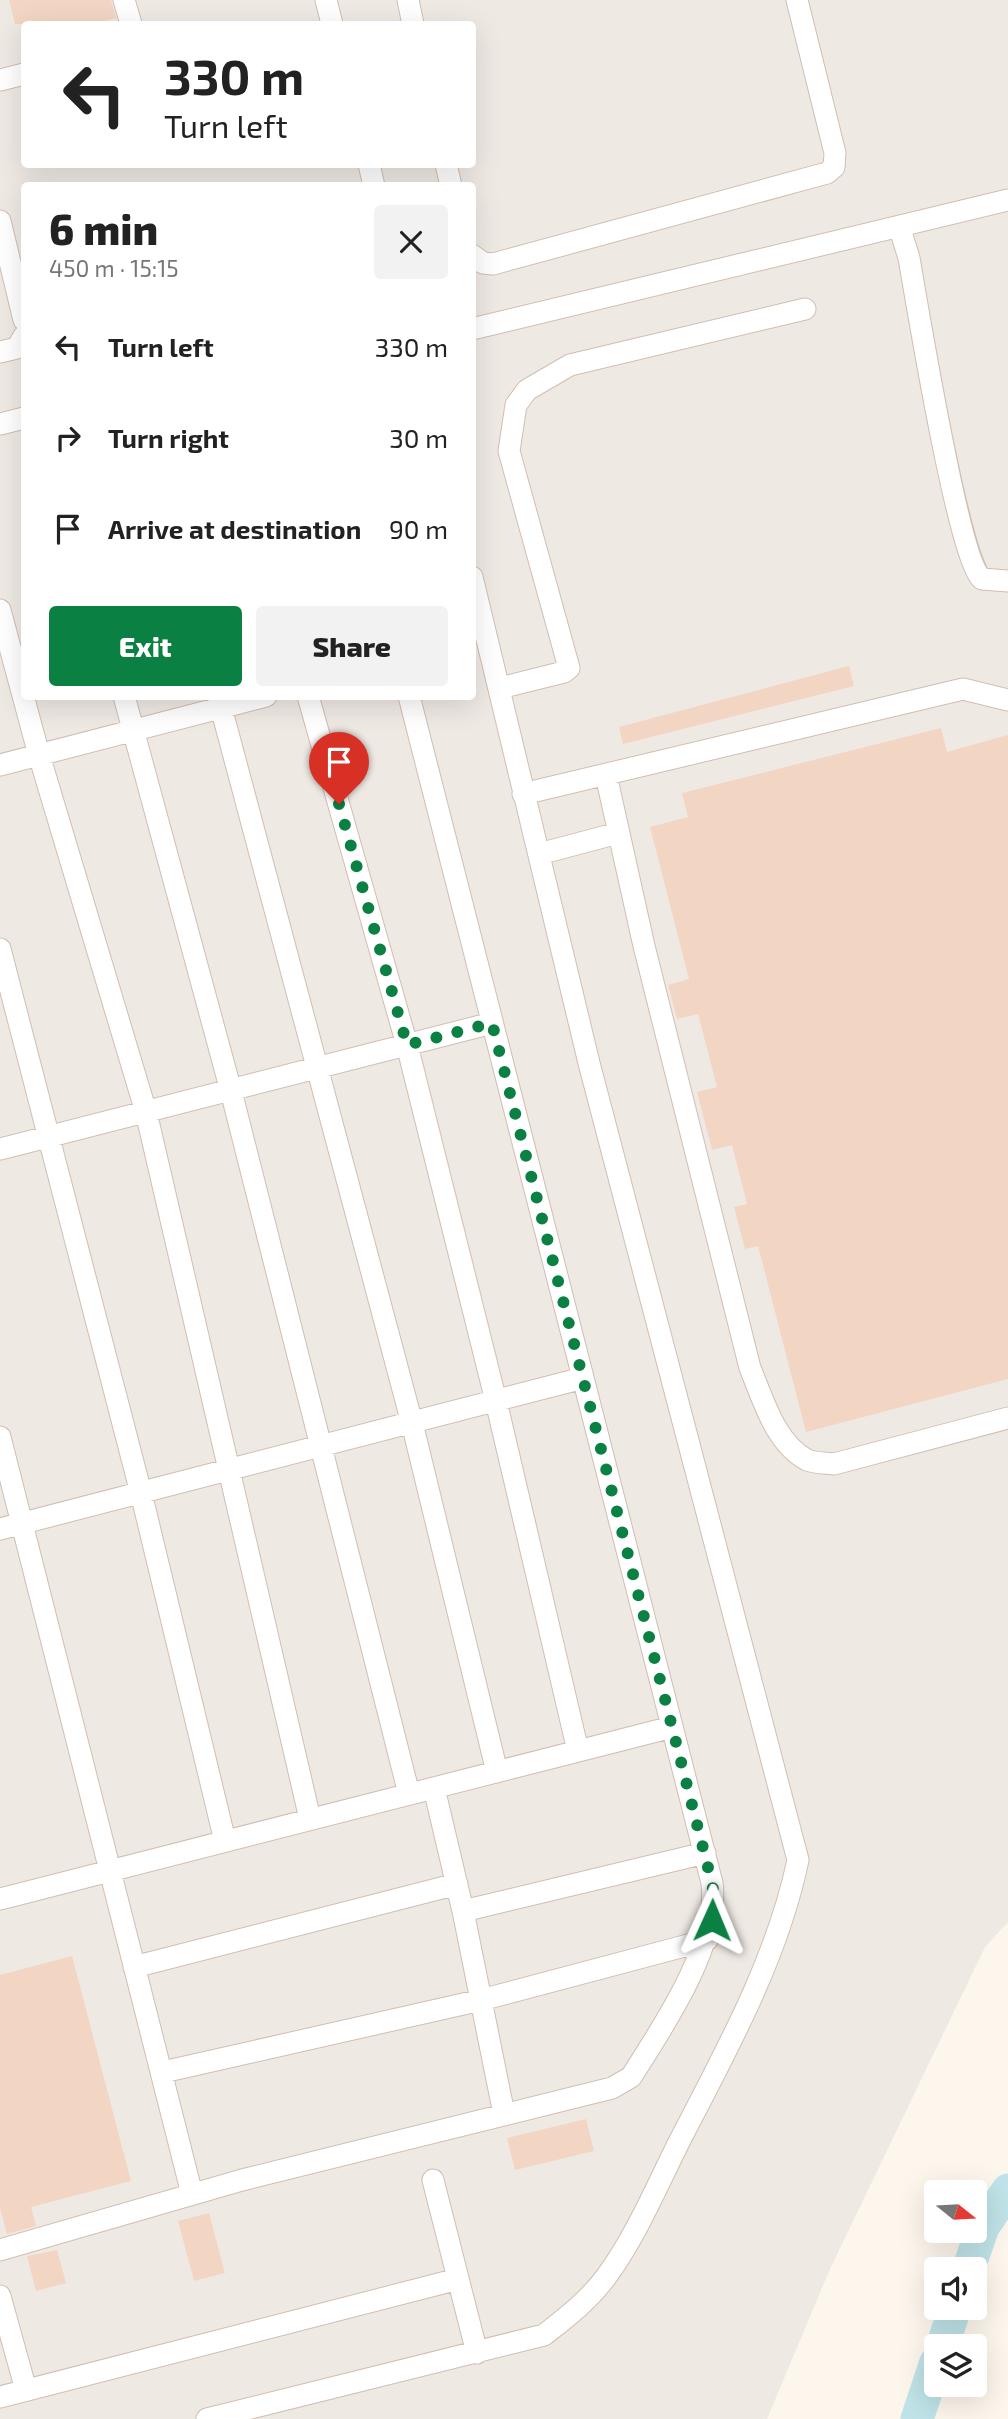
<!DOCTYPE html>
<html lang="en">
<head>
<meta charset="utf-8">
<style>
	body { margin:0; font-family:"Exo 2",sans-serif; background:#f2f2f2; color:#222; height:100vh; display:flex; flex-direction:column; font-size:26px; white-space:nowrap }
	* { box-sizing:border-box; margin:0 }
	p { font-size:23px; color:#767676 }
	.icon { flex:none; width:38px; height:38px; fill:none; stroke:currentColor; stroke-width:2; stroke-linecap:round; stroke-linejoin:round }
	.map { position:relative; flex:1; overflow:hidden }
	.drawer { position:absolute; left:21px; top:182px; width:455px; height:518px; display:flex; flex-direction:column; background:#fff; border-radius:7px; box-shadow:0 7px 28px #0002 }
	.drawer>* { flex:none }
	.top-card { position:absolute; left:21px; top:21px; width:455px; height:147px; border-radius:7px; box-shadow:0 7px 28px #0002; background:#fff; color:#222; overflow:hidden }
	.needle { width:46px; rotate:108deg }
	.controls { position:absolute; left:924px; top:2180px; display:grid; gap:14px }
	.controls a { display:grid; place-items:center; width:63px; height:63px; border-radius:7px; background:#fff; box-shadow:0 7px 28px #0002; font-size:35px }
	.pin { position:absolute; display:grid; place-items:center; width:60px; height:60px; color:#fff; margin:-72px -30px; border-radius:50% 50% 50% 0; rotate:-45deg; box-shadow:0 0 7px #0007 }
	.pin .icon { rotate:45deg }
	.me { position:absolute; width:77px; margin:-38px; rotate:1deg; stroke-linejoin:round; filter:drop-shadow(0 0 5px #0008) }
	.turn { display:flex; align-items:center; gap:24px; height:147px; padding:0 28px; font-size:32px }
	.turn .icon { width:91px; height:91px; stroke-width:2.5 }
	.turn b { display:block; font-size:49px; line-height:60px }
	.round { display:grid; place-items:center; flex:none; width:74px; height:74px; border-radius:7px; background:#f2f2f2 }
	.overview { display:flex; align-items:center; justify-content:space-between; height:119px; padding:0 28px }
	h1 { font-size:42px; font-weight:800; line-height:52px }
	.action { display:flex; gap:14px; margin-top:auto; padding:14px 28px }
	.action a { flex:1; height:80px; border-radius:7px; background:#0b8043; color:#fff; font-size:28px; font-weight:800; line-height:80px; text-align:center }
	.action a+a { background:#f2f2f2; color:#222 }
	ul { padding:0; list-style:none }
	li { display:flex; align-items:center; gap:21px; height:91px; padding:0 28px }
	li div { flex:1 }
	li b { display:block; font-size:26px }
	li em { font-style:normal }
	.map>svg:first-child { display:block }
</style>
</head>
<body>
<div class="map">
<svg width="1008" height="2419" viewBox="0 0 1008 2419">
	<rect width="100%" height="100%" fill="#fdf6ec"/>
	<path fill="#efe9e4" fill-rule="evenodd" d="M 0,0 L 1008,0 L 1008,1922 L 985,1947 L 830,2269 L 767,2419 L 0,2419 ZM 24,24 L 472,24 L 472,164 L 24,164 ZM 24,186 L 472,186 L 472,696 L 24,696 Z"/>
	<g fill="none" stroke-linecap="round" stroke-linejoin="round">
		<path stroke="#bfe3e8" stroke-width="33" d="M 968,2270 L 983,2227 L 1008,2190
			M 942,2347 L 955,2308
			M 917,2419 L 936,2362"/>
	</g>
	<path fill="#f3d5c3" d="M 9,0 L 111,0 L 116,18 L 92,24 L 15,24 Z
		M 849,666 L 854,686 L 623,744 L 619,727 Z
		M 941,728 L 947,752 L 1008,735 L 1008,1379 L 806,1432 L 758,1246 L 745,1249 L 734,1207 L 747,1204 L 732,1145 L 712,1150 L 697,1092 L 717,1087 L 698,1014 L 677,1019 L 668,985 L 689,979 L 650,827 L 688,817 L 682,793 Z
		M 72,1956 L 131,2181 L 31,2207 L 36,2226 L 7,2234 L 0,2208 L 0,1975 Z
		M 586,2119 L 594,2151 L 515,2170 L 507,2138 Z
		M 209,2213 L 225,2273 L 194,2281 L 178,2221 Z
		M 57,2250 L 66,2283 L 36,2291 L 27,2256 Z"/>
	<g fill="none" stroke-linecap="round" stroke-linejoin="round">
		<defs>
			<path id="minor" d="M 124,0 L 131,24
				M 326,0 L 332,24
				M 408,0 L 413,24
				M 0,80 L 24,74
				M 369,164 L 374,186
				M 446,164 L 451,186
				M 0,221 L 24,320
				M 899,226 L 909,258 C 917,304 959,561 982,579 L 1008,581
				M 472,255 L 483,263 L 493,264 L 827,173 L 834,167 L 835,153 L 797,0
				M 472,329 L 1008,200
				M 0,352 L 17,348 L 24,336
				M 0,424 L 24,418
				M 0,610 L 39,755 L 146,1112 L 310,1819
				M 500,688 L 564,672 L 569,668 L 509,451 L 516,405 L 527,390 L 570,365 L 805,309
				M 124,696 L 231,1091 L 409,1794
				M 218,696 L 412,1423 L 497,1772
				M 308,696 L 407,1045 L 496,1401 L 578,1751
				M 0,765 L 266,696
				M 606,775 L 644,946 L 750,1368 C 763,1399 775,1443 807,1460 C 814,1463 826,1463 834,1464 L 1008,1418
				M 523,794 L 963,689 L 1008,700
				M 539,854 L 618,833
				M 0,949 L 141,1493 L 225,1841
				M 0,1149 L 492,1023
				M 0,1437 L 192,2194
				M 0,1529 L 583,1378
				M 434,1788 L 463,1911 L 705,1853
				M 0,1899 L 672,1727
				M 463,1911 L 504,2114
				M 134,1967 L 457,1884
				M 163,2072 L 481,2000 L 707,1940
				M 433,2180 L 477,2353
				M 0,2250 L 242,2180 L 612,2088 L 631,2077 C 663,2027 720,1942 712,1883 L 409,696
				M 0,2296 L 26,2390
				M 0,2397 L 458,2279
				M 207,2419 L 544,2335 C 567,2317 588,2301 606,2277 C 636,2236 656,2188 679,2142 C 726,2051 777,1960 798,1860 L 589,1063 L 472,577"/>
		</defs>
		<use href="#minor" stroke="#d1beb0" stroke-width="23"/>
		<use href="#minor" stroke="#fff" stroke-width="21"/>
	</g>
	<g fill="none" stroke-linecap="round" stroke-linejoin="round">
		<path stroke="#0b8043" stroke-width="12" stroke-dasharray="0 21.6" d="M 339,804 L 407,1045 L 492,1023 L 712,1883 L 715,1903 L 712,1920"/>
	</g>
</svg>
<div class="controls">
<a><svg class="needle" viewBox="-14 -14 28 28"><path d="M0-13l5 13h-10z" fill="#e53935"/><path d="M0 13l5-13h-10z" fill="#767676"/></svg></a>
<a><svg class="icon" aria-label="sound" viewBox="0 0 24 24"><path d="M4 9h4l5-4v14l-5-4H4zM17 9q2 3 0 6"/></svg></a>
<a><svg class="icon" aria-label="layers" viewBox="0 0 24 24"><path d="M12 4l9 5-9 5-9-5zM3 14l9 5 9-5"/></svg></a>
</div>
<div class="pin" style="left:339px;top:804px;background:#d93025"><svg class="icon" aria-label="arrive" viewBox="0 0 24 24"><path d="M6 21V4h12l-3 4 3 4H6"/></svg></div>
<svg class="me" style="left:712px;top:1920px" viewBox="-20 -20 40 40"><path d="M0-17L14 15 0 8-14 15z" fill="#0b8043" stroke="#fff" stroke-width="4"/></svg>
<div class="top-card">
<div class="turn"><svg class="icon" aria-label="left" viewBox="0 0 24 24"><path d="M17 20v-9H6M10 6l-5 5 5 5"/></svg><div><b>330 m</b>Turn left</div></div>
</div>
<section class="drawer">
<div class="overview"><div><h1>6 min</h1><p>450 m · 15:15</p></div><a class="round"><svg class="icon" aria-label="close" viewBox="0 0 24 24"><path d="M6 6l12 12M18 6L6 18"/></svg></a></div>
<ul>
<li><svg class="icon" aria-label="left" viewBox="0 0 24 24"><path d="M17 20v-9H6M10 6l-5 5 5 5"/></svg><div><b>Turn left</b></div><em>330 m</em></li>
<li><svg class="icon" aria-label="right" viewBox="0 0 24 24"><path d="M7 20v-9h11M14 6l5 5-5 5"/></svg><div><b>Turn right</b></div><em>30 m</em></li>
<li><svg class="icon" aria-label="arrive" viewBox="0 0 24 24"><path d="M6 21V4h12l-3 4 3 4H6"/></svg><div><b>Arrive at destination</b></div><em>90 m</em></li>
</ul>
<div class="action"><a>Exit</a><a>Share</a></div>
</section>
</div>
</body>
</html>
